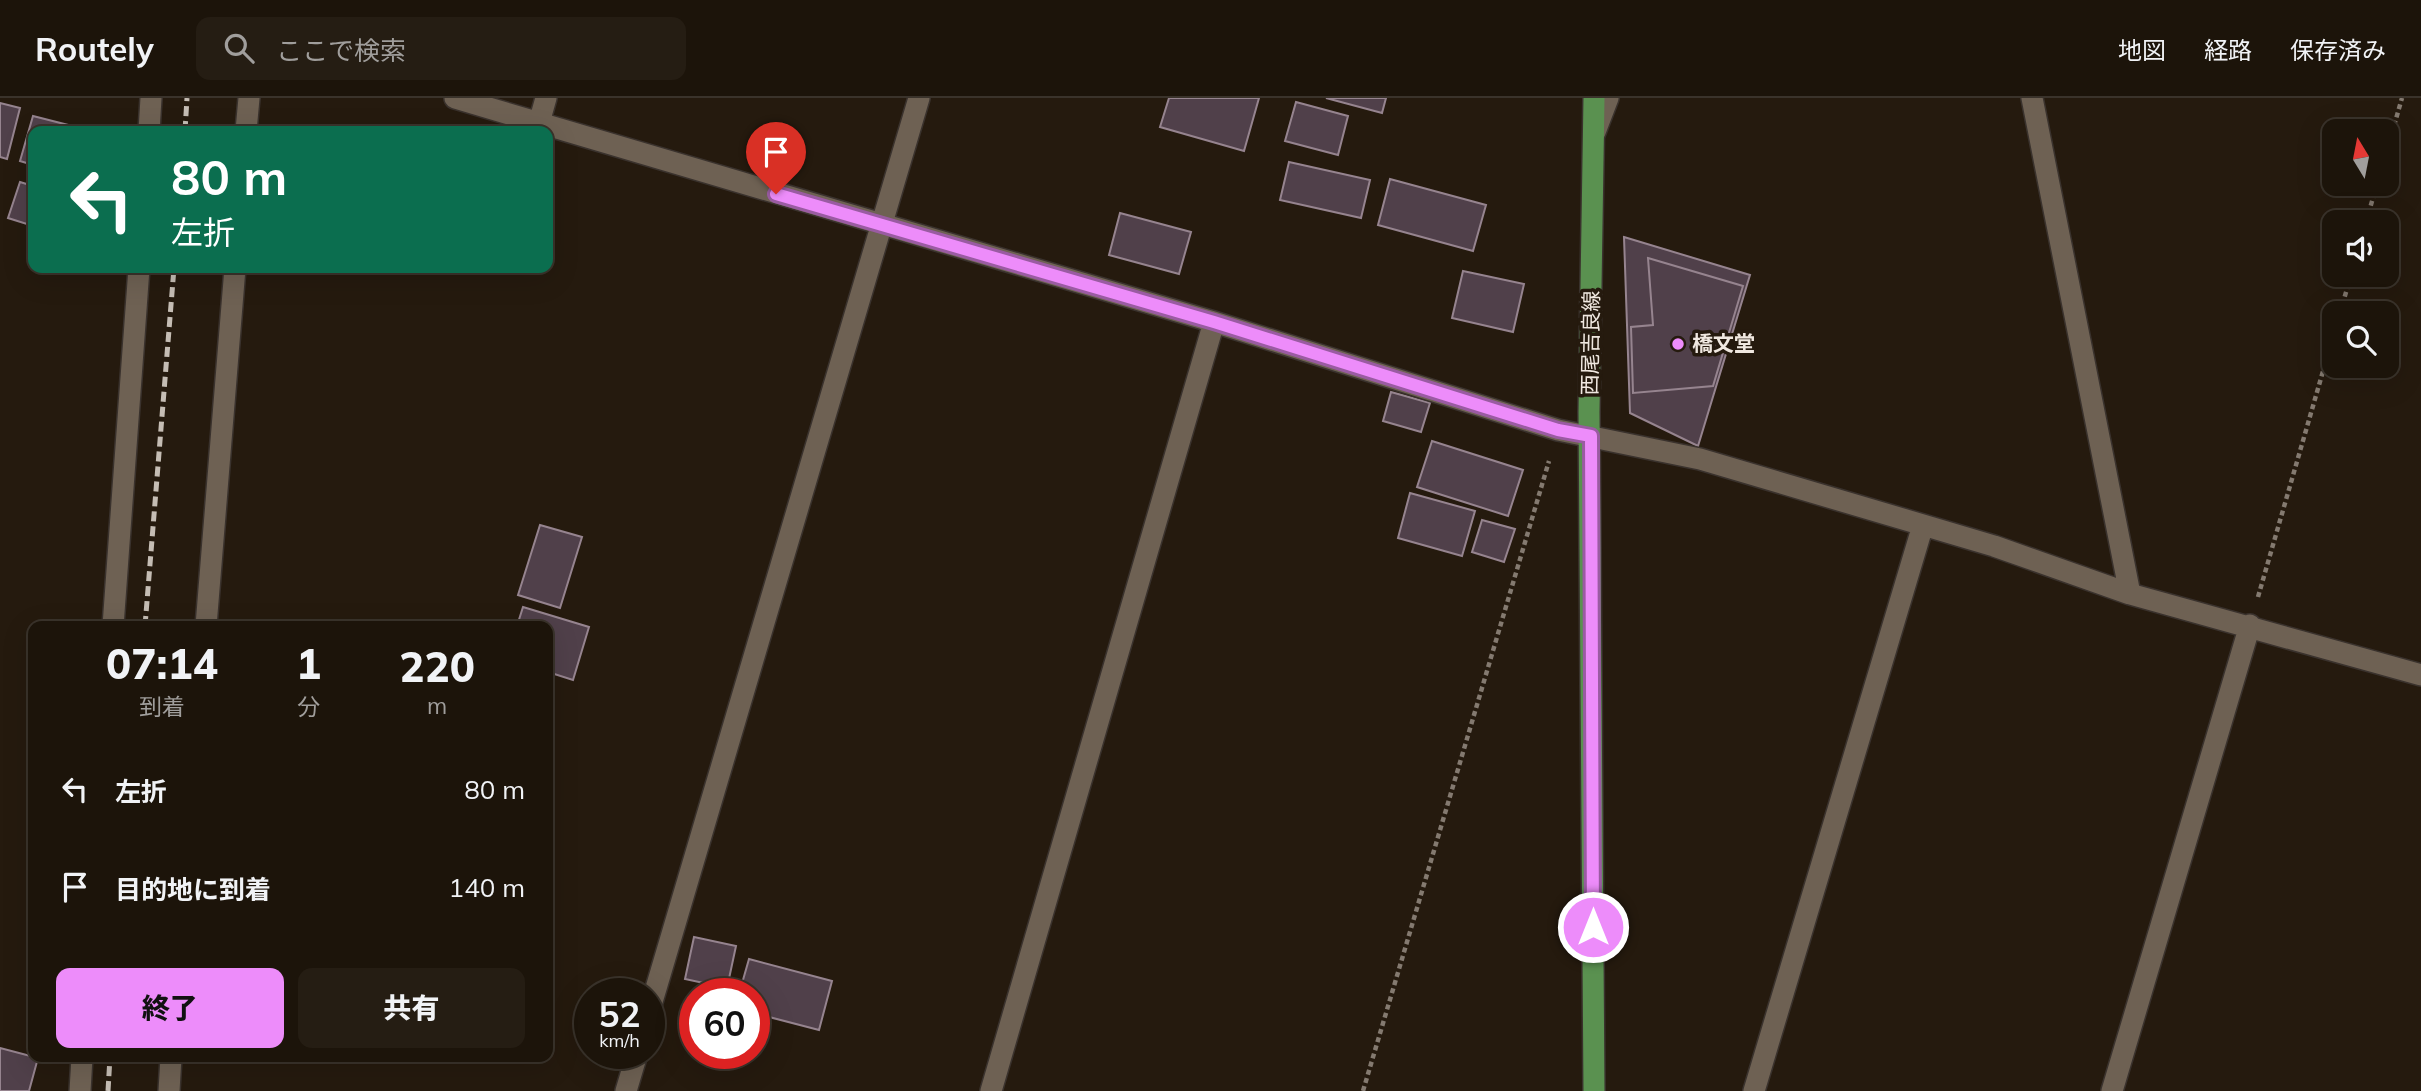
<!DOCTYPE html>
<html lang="ja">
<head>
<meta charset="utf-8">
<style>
	body { margin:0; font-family:Mulish,"Noto Sans JP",sans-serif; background:#251d13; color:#f1f3f6; height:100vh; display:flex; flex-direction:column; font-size:26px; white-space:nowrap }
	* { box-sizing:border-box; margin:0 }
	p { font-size:23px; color:#a09e9c }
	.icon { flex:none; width:38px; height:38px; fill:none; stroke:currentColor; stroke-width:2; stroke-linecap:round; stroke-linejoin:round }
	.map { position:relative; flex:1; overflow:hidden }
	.panel { position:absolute; left:28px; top:523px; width:525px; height:441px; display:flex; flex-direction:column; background:#1c140a; border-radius:14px; box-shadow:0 7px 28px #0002,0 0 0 2px #3a332b }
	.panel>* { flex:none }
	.banner { position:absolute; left:28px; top:28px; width:525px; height:147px; border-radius:14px; box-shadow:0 7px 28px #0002,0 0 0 2px #3a332b; background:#0b6e4f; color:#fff; overflow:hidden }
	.needle { width:46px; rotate:350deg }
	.controls { position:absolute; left:2322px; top:21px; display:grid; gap:14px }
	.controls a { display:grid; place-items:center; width:77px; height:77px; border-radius:14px; background:#1c140a; box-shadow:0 7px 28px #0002,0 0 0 2px #3a332b; font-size:35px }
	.speed { position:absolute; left:574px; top:880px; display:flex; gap:14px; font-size:35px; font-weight:700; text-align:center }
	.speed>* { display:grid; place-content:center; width:91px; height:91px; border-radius:50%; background:#1c140a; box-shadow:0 7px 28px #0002,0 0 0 2px #3a332b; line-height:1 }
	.speed small { font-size:18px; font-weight:400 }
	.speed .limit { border:10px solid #d22; background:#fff; color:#111 }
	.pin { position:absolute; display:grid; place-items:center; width:60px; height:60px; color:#fff; margin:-72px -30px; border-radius:50% 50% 50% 0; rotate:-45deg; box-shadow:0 0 7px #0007 }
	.pin .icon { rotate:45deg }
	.me { position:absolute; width:77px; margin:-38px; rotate:0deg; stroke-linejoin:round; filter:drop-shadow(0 0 5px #0008) }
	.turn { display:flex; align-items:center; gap:24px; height:147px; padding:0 28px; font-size:32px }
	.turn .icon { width:91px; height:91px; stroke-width:2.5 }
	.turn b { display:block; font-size:49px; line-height:60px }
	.eta { display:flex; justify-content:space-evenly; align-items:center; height:119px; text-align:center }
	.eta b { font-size:42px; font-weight:800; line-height:49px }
	.action { display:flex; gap:14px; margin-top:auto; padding:14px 28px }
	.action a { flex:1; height:80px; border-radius:14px; background:#ed8cfa; color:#111; font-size:28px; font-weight:800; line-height:80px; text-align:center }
	.action a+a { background:#251d13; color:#f1f3f6 }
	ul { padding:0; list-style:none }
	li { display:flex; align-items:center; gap:21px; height:98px; padding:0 28px }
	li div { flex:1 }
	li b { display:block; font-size:26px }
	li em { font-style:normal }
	header { display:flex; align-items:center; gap:42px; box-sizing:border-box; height:98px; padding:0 35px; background:#1c140a; border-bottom:2px solid #3a332b }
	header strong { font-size:33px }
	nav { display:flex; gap:38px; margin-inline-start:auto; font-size:24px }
	.search { width:490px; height:63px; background:#251d13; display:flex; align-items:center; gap:18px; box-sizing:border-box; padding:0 24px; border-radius:14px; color:#a09e9c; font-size:26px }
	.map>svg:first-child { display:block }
</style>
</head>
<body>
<header>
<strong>Routely</strong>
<div class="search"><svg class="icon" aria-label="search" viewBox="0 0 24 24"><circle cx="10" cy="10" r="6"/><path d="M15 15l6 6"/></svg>ここで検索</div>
<nav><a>地図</a><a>経路</a><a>保存済み</a></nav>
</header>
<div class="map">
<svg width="2421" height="993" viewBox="0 0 2421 993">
	<rect width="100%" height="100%" fill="#251a0e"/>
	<path fill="#50404a" stroke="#96848f" stroke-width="2" d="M 1169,0 L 1259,0 L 1244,53 L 1160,29 Z
		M 1326,0 L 1386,0 L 1382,15 Z
		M 1296,4 L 1348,18 L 1338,57 L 1285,43 Z
		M 0,5 L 20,10 L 7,61 L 0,59 Z
		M 33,18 L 92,33 L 33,33 L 33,67 L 20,63 Z
		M 1289,64 L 1370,82 L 1361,120 L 1280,102 Z
		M 1390,81 L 1486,107 L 1473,153 L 1378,127 Z
		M 20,84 L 33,88 L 33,128 L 8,120 Z
		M 1120,115 L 1191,134 L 1179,176 L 1109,157 Z
		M 1624,139 L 1750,177 L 1698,348 L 1630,315 Z
		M 1648,160 L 1743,188 L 1713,288 L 1633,295 L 1631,229 L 1653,227 Z
		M 1463,173 L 1524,186 L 1513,234 L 1452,220 Z
		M 1391,294 L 1430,305 L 1421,334 L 1383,323 Z
		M 1432,343 L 1523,372 L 1508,418 L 1417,389 Z
		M 1410,395 L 1475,413 L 1462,458 L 1398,440 Z
		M 1482,422 L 1515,431 L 1504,464 L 1472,454 Z
		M 540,427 L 582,439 L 560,510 L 518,497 Z
		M 523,509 L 589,529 L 573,582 L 548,574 L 548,528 L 517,528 Z
		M 694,839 L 736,848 L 727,890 L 685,881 Z
		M 749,861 L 832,883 L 819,932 L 754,915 L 754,896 L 739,896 Z
		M 0,950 L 38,960 L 29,993 L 0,993 Z"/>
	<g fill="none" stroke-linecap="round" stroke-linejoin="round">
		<defs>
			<path id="minor" d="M 455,0 L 1214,224 L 1558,332 L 1700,361 L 1994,448 L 2130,496 L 2421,577
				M 2032,0 L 2130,496
				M 539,25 L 546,0
				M 149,33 L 151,0
				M 246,33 L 249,0
				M 113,528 L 139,170
				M 206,528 L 235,170
				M 649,914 L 919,0
				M 80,993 L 82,959
				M 169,993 L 171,959
				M 626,993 L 637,956
				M 991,993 L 1214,224
				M 1754,993 L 1923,427
				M 2112,993 L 2250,527"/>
			<path id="tertiary" d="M 1595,34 L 1608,0"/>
			<path id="primary" d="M 1594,993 L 1589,314 L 1594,0"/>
		</defs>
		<use href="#minor" stroke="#3a322d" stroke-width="24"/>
		<use href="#tertiary" stroke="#3a322d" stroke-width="24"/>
		<use href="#primary" stroke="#3a322d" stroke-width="24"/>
		<path stroke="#847a70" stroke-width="4.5" stroke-dasharray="5 3.5" stroke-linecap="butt" d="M 2387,52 L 2402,0
			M 2366,124 L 2377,86
			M 2340,215 L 2351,177
			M 2258,499 L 2334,235
			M 1363,993 L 1549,363"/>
		<use href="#minor" stroke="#6e6153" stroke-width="21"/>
		<use href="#tertiary" stroke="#6e6153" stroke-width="21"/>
		<use href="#primary" stroke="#5a9150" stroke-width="21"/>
		<path stroke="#c5bdb4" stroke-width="5" stroke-dasharray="10 5" stroke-linecap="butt" d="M 185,33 L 187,0
			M 145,528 L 174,170
			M 108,993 L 110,959"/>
	</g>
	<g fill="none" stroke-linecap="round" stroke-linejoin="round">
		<defs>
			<path id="route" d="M 776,96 L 1214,224 L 1558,332 L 1591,338 L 1593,829"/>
		</defs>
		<use href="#route" stroke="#9a5ba2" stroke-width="18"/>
		<use href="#route" stroke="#ed8cfa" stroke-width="12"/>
	</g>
	<circle fill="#ed8cfa" stroke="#251a0e" stroke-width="2.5" cx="1678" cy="246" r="7"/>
	<g text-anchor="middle" stroke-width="7" stroke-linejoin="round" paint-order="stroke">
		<g font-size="21" fill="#f0e8e0" stroke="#251a0e">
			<text transform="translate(1591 245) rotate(-89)" y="7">西尾吉良線</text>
		</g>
		<g font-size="21" font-weight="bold" fill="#f0e8e0" stroke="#251a0e" text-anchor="start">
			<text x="1692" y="253">橋文堂</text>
		</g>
	</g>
</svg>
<div class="controls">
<a><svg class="needle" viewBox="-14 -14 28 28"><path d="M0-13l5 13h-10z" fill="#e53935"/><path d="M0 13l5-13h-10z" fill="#a09e9c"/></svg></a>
<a><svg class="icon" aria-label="sound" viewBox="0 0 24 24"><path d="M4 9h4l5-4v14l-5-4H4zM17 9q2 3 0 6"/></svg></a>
<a><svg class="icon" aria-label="search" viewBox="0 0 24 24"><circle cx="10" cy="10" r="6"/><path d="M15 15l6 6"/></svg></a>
</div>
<div class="speed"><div>52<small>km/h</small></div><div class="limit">60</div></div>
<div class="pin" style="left:776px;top:96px;background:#d93025"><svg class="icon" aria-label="arrive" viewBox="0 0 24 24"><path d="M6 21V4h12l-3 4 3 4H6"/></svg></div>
<svg class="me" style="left:1593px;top:829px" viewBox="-20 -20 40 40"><circle r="17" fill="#ed8cfa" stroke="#fff" stroke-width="3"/><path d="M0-11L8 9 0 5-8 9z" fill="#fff"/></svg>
<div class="banner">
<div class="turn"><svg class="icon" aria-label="left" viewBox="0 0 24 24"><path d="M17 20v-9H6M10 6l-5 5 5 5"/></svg><div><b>80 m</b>左折</div></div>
</div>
<section class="panel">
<div class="eta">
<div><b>07:14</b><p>到着</p></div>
<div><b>1</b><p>分</p></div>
<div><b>220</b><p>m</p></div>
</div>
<ul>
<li><svg class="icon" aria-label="left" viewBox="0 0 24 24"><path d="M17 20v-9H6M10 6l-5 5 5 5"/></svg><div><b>左折</b></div><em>80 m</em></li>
<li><svg class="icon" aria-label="arrive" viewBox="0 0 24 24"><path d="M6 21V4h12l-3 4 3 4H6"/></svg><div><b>目的地に到着</b></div><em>140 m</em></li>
</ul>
<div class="action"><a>終了</a><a>共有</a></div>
</section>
</div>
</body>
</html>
